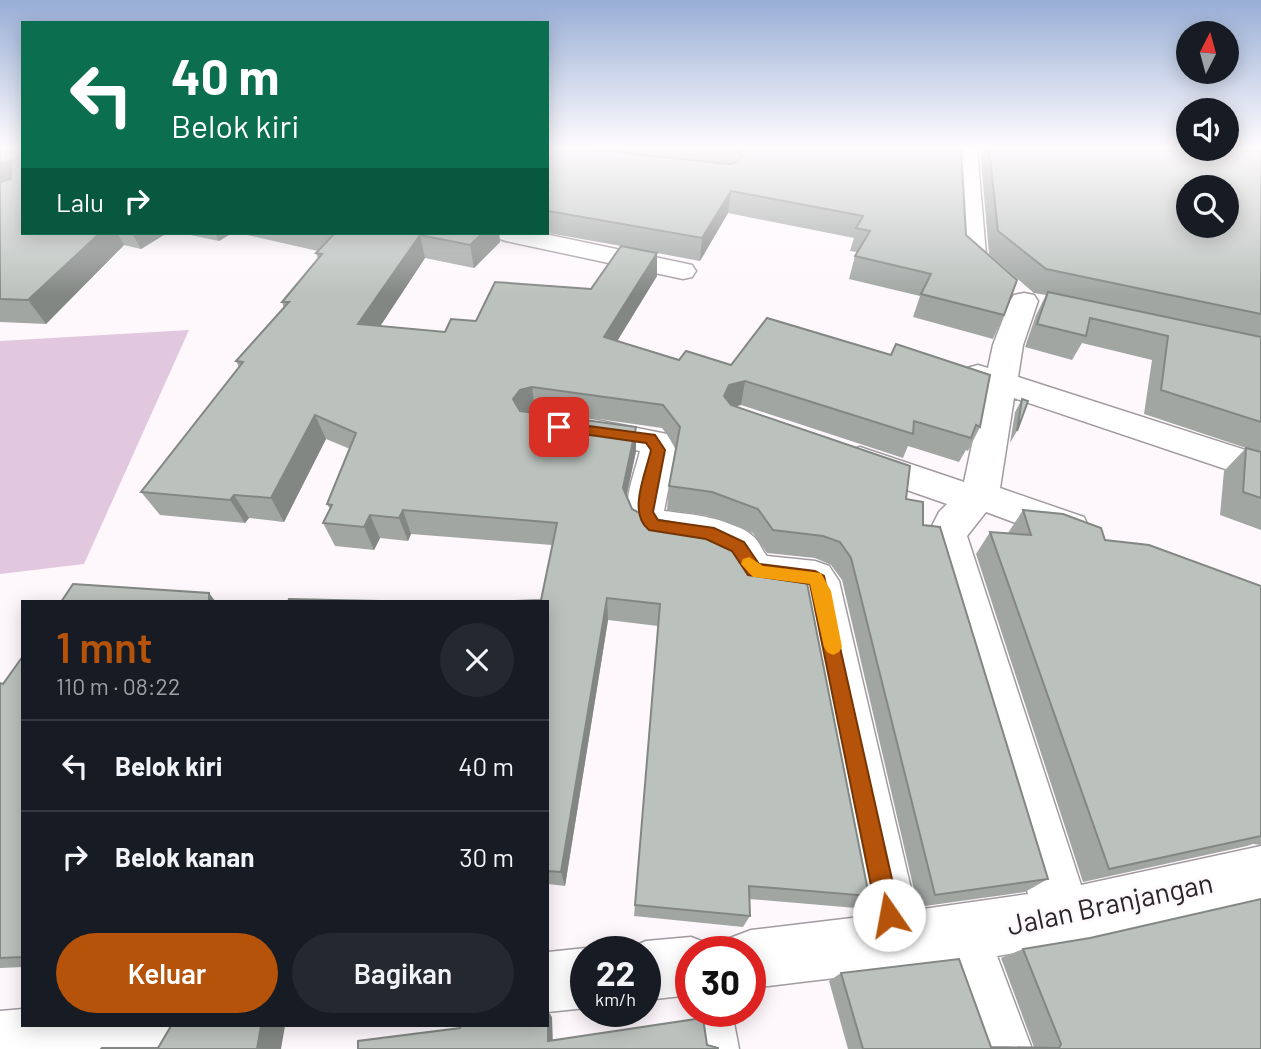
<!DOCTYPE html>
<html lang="id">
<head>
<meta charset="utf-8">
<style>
	body { margin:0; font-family:Barlow,sans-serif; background:#242831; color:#f1f3f6; height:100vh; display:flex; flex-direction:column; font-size:26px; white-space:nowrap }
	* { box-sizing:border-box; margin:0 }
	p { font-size:23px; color:#9ea1a6 }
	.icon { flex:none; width:38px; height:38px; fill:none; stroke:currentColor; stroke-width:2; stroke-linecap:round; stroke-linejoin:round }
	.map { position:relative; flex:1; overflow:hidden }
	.sheet { position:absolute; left:21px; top:600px; width:528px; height:427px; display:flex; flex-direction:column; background:#171b24; border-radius:0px; box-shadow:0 4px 18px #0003 }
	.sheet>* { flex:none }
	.hud { position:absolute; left:21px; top:21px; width:528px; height:214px; border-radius:0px; box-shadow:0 4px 18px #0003; background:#0b6e4f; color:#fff; overflow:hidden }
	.needle { width:46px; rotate:6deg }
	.controls { position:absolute; left:1176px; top:21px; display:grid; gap:14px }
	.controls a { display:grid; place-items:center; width:63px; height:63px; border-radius:50%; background:#171b24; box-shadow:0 4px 18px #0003; font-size:35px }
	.speed { position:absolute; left:570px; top:936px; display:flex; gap:14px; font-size:35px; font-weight:700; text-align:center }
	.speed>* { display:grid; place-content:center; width:91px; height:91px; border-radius:50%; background:#171b24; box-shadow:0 4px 18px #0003; line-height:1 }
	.speed small { font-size:18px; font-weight:400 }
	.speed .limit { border:10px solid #d22; background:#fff; color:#111 }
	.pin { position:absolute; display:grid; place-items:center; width:60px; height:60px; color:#fff; margin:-30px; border-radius:14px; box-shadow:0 4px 10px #0006 }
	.me { position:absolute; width:77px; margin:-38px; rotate:348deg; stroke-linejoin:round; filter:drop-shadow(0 0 5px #0008) }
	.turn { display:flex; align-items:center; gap:24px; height:147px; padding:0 35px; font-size:32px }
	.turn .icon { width:91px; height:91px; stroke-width:2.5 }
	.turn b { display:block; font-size:49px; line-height:60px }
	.then { display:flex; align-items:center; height:66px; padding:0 35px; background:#0003; gap:14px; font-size:26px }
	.round { display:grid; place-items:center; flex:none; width:74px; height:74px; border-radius:37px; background:#242831 }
	.summary { display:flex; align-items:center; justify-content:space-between; height:119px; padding:0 35px }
	h1 { font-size:42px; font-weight:600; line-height:52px; color:#b45309 }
	.cta { display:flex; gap:14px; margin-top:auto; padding:14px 35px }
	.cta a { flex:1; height:80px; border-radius:42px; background:#b45309; color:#fff; font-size:28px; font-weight:600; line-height:80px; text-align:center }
	.cta a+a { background:#242831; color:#f1f3f6 }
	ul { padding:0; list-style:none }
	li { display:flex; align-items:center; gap:21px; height:91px; padding:0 35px; border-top:2px solid #363941 }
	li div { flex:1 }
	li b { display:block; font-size:26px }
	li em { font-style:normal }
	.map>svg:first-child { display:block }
</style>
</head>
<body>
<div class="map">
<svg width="1261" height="1049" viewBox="0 0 1261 1049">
	<rect width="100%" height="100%" fill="#fef8fd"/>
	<path fill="#e1c8de" d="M 189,330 L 84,564 L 0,574 L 0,341 Z"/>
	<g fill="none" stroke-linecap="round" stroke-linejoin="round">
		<defs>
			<path id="lane" d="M 699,1012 L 732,1012 L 739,1049 L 705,1049 Z"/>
			<path id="street" d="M 956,148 L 977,148 L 986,255 L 1013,280 L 1009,286 C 989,291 971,274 960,258 Z
				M 493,233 L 540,233 L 683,263 L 692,265 L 696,271 L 692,277 L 683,279 L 506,241 L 497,238 Z
				M 1024,293 L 1034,295 L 1038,301 L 1023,345 L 1018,377 L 1261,455 L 1261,481 L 1014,398 L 1000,488 L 1084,517 L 1089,528 L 1084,539 L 1070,543 L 986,512 L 967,536 L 1081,885 L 1261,846 L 1261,900 L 1063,945 L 997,956 L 1032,1049 L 970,1049 L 942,965 L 751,988 L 751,952 L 725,952 L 730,938 L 751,930 L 860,917 L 800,593 C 782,591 755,593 740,581 C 728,571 728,556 711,549 C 689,540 663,543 640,535 C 615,516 634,477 640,451 L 574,438 L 569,430 L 574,422 L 586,418 L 667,434 L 676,450 L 664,511 C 689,514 736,518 755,538 C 760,543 762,551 767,556 L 815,561 L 829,566 L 839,581 L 916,910 L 1028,894 L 927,536 L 939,512 L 947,504 L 847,469 L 842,460 L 847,451 L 860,447 L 964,482 L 984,388 L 967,382 L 962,375 L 967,368 L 978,365 L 988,368 L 993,345 L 1010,301 L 1014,295 Z
				M 691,937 L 712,945 L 715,952 L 691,952 L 691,995 L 646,1000 L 646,952 L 625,950 L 646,941 Z
				M 586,948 L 595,952 L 586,952 L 586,1008 L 548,1012 L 548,952 Z
				M 23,1009 L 23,1026 L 199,1026 L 187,1049 L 0,1049 L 0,1011 Z"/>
		</defs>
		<use href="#lane" stroke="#a19ba0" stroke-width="3"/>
		<use href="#street" stroke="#a19ba0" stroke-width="3"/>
		<use href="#lane" fill="#fff" fill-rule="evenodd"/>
		<use href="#street" fill="#fff" fill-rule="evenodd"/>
	</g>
	<path fill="#a1a6a3" d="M 0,148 L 23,233 L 167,233 L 141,249 L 124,245 L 46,324 L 0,322 Z
		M 548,148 L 961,148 L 966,235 L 1004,315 L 993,339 L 913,317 L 920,296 L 849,279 L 855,256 L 857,252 L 850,251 L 854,238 L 728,213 L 700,261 L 657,253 L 657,276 L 617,341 L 679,360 L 731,365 L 980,427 L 968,451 L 966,450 L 959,462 L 908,446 L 903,458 L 741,405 L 735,406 L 906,499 L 923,525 L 1048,879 L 1025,892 L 918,907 L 842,580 L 831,565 L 815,558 L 767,553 L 753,533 L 709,516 L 667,510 L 669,486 L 676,447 L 662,428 L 535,410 L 529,412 L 636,451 L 627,496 L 632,509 L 869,896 L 856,908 L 749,899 L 750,916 L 743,927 L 634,916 L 658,626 L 608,620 L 565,886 L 548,884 L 548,602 L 541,600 L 552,545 L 411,534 L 408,541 L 380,538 L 374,550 L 335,546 L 323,523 L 330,509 L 327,504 L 350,449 L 326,439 L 284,522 L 249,518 L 245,523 L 160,515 L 141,492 L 239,367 L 236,361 L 284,308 L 282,302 L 318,259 L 316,253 L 318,251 L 238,233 L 499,233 L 500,242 L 474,268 L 425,258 L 380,326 L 445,332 L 476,321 L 591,289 L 621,246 L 548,233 Z
		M 980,148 L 1261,148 L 1261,530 L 1220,515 L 1224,471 L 1246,448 L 1144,414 L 1152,360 L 1082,343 L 1072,360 L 1025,347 L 1036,315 L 1046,295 L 1034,293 L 989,254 Z
		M 181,233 L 232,233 L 219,241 Z
		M 1022,399 L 1017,431 L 1010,443 L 1015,412 Z
		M 1023,510 L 1105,540 L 1261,586 L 1261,845 L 1253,844 L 1247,846 L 1083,882 L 976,554 L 990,532 L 1008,533 Z
		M 23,656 L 23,967 L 0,968 L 0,683 L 3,684 Z
		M 1090,938 L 1261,1049 L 848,1049 L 829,981 L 841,973 L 991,1047 L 1034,1047 L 1001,958 L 1023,949 Z"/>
	<path fill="#838784" d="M 11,160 L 23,178 L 0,190 L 0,163 Z
		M 731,191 L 728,213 L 700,261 L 702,238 Z
		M 100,233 L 117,233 L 124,245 L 46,324 L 28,300 Z
		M 132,233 L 167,233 L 141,249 Z
		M 215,233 L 232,233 L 219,241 Z
		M 483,233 L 499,233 L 500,242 L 474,268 L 470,245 Z
		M 420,235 L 425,258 L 366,348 L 358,324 Z
		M 657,253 L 657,276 L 605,361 L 604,337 Z
		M 745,381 L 741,405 L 726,409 L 724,396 L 729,385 Z
		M 532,387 L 535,410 L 523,413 L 517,423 L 513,399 L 520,390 Z
		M 315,415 L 326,439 L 284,522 L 271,498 Z
		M 636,427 L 636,451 L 623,511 L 623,488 Z
		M 234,495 L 249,518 L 245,523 L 230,500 Z
		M 403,510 L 411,534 L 408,541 L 399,518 Z
		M 370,515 L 380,538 L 374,550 L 364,527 Z
		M 209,593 L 216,602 L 209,602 Z
		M 607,598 L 608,620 L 565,886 L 561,872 Z
		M 548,1011 L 552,1017 L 553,1045 L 548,1041 Z
		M 261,1026 L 285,1026 L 281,1049 L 257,1049 Z"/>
	<path fill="#bbc1bd" stroke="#838784" stroke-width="2" fill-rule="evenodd" d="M 0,148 L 23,148 L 23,233 L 100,233 L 28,300 L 0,299 L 0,182 L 11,179 L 11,160 L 0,163 Z
		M 548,148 L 577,148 L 729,164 L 738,162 L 743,156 L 740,149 L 738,148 L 961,148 L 966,235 L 1017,280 L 1004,315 L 921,294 L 931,274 L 855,256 L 870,231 L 856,228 L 863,216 L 731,191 L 702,238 L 548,211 Z
		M 989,148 L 1261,148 L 1261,314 L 1046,269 L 998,231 ZM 1188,187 L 1227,187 L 1227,226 L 1188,226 Z
		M 327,233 L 483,233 L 470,245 L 420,235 L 358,324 L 445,332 L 451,319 L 476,321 L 495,282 L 591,289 L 621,246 L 657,253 L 604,337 L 679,360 L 686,351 L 731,365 L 767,318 L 891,355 L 896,344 L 990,375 L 980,427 L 976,425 L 971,438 L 914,421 L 913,434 L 745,381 L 729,385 L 724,396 L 731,405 L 910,466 L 906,499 L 923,502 L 923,525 L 940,527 L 1048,879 L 935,895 L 851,558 L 840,542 L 823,536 L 773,530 L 758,509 L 712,492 L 669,486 L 680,427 L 663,405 L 532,387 L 520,390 L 513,399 L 520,411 L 636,427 L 623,488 L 632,509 L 649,518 L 714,530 L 725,538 L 738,557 L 751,565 L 805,573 L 869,896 L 749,886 L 750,916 L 635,905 L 660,604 L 607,598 L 561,872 L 548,871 L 548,602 L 490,602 L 541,600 L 557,523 L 403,510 L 399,518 L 370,515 L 364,527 L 323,523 L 332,505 L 327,504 L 356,433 L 315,415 L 271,498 L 234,495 L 230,500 L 141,492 L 243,362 L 236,361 L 289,302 L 282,302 L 322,254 L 316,253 L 334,234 Z
		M 1048,292 L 1261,337 L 1261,422 L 1161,390 L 1168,336 L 1090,318 L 1086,336 L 1037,324 Z
		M 1022,399 L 1028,401 L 1017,431 Z
		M 1246,448 L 1261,452 L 1261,498 L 1243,492 Z
		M 1023,510 L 1063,514 L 1101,528 L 1105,540 L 1149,545 L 1261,586 L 1261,836 L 1109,869 L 990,532 L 1031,535 Z
		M 73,584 L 209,593 L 209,602 L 61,602 Z
		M 289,599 L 379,601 L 379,602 L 288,602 Z
		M 23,656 L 23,957 L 0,958 L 0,683 L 3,684 Z
		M 1261,899 L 1261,1049 L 863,1049 L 841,973 L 959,959 L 991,1047 L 1059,1048 L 1061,1044 L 1023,949 L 1090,938 Z
		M 703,1018 L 707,1045 L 718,1048 L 718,1049 L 358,1049 L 358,1041 L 460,1028 L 461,1026 L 548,1026 L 548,1023 L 548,1041 Z
		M 171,1026 L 261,1026 L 257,1049 L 101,1049 L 102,1048 L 158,1048 Z"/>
	<linearGradient id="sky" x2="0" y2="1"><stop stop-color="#98aed6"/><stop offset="0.5" stop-color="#fffcfe"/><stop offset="1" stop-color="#fffcfe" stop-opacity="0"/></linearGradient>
	<rect width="1261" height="295" fill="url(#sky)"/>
	<path fill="#b45309" stroke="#753606" stroke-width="2" d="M 559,422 L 655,435 L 665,450 L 653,512 L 658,520 L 714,528 L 744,542 L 759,564 L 815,571 L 824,576 L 900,915 L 897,923 L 889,927 L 880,923 L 877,915 L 810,584 L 748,575 L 732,551 L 706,539 L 649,530 C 627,513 646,473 651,450 L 646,443 L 554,430 L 554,423 Z"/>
	<path fill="#f59e0b" d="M 749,557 L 763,566 L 821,573 L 831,591 L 842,647 L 839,652 L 833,655 L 827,652 L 824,647 L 810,584 L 753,577 L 741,564 L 743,559 Z"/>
	<g text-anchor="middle" stroke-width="5" stroke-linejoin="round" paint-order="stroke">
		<g font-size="28" fill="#292628" stroke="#fef8fd">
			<text transform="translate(1110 904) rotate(-12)" y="10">Jalan Branjangan</text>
		</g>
	</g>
</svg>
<div class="controls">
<a><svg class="needle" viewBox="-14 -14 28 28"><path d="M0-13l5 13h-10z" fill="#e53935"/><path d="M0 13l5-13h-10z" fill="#9ea1a6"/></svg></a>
<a><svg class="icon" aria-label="sound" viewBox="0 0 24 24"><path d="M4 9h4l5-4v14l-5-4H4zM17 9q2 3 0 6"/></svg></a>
<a><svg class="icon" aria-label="search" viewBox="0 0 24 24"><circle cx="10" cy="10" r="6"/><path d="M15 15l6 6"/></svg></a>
</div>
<div class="speed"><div>22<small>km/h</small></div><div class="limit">30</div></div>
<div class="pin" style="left:559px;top:427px;background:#d93025"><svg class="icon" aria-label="arrive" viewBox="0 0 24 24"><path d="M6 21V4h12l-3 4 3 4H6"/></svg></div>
<svg class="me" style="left:889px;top:915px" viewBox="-20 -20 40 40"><circle r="19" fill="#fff"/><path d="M0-13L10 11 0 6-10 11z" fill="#b45309"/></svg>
<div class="hud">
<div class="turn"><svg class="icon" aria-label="left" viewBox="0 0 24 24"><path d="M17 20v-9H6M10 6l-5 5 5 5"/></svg><div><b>40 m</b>Belok kiri</div></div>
<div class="then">Lalu<svg class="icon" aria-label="right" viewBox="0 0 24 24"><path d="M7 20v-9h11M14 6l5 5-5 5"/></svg></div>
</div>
<section class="sheet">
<div class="summary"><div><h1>1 mnt</h1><p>110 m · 08:22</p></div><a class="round"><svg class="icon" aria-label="close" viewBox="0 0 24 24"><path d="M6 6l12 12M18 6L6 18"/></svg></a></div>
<ul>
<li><svg class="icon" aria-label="left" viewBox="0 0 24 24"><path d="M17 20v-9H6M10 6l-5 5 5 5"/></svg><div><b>Belok kiri</b></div><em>40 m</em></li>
<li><svg class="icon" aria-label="right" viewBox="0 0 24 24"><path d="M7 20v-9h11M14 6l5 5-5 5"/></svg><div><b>Belok kanan</b></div><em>30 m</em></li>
</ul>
<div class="cta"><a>Keluar</a><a>Bagikan</a></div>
</section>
</div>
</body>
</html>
